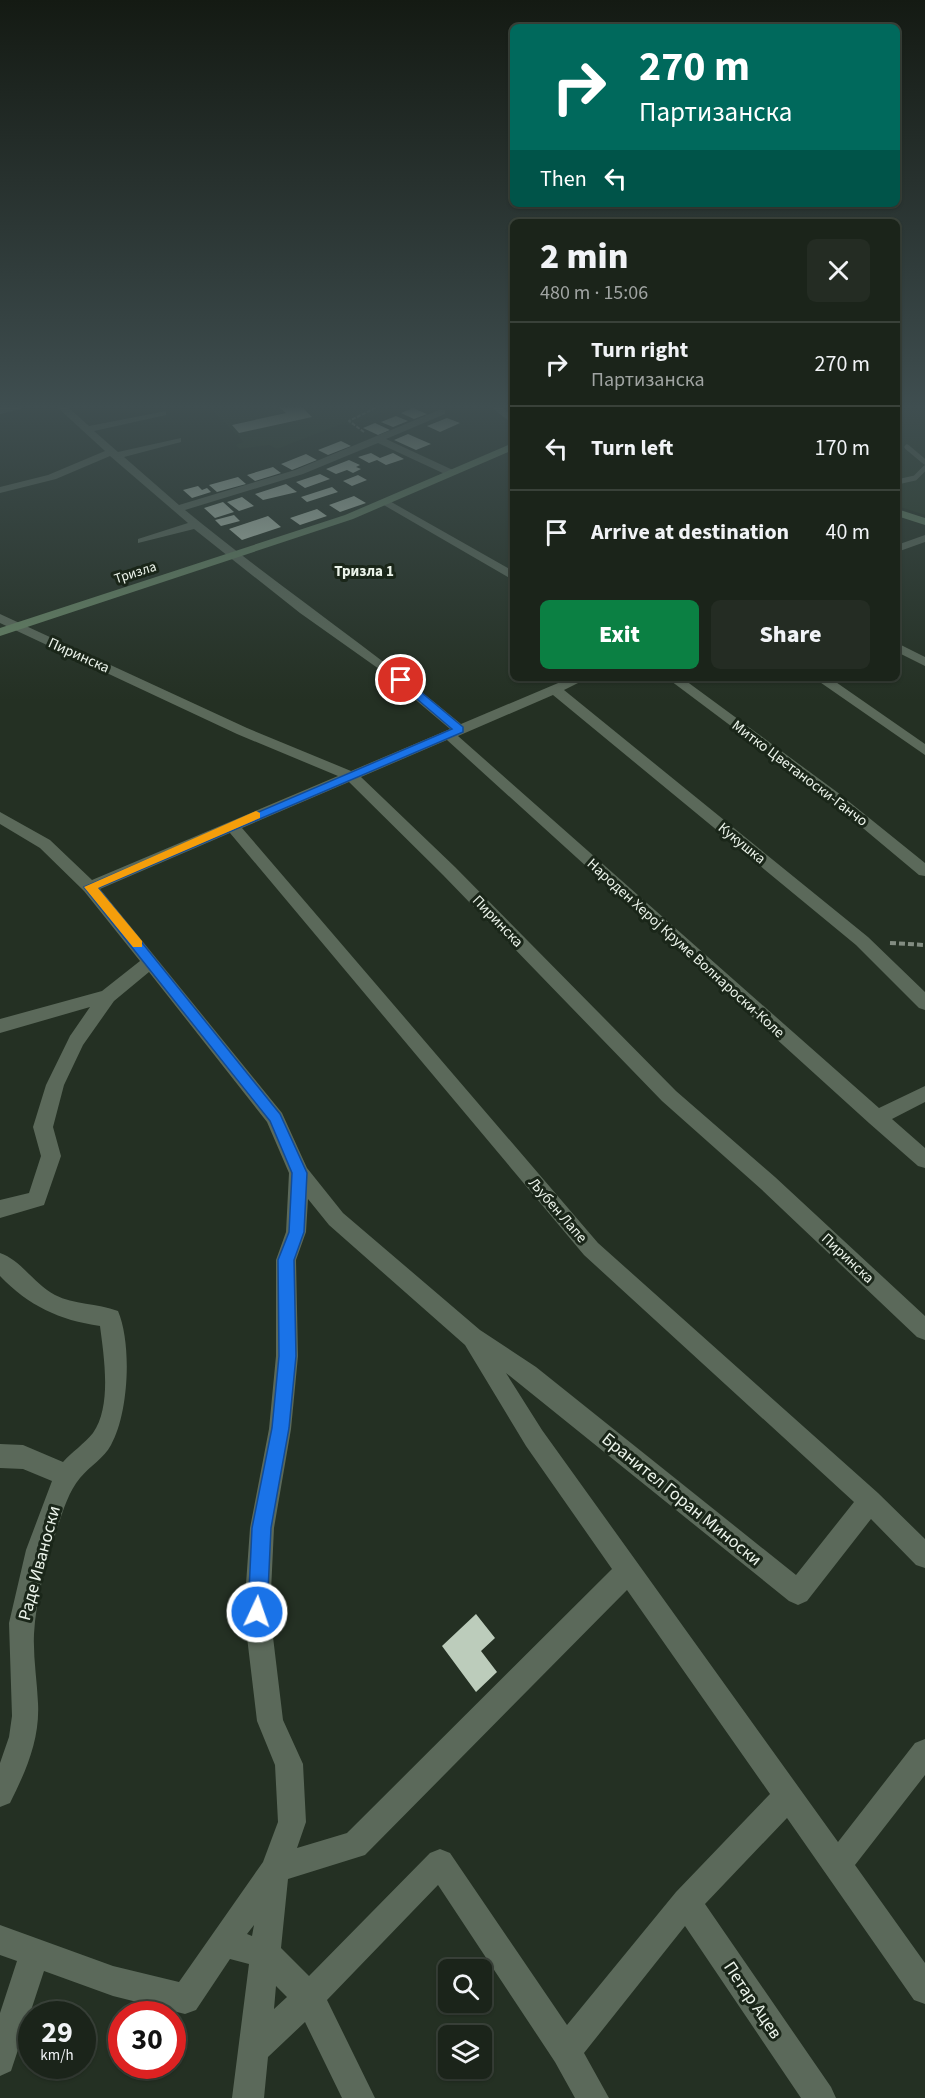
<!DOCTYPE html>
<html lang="en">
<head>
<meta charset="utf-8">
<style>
	body { margin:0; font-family:"Source Sans 3",sans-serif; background:#242c23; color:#f1f3f6; height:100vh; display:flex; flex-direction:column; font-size:22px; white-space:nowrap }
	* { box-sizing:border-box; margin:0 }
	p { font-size:20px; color:#a0a4a2 }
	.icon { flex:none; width:33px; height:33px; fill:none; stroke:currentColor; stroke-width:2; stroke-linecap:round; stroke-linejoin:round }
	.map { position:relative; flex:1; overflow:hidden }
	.side { position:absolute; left:510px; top:219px; width:390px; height:462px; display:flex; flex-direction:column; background:#1b241a; border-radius:9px; box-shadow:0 2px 4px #0004,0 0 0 2px #394139 }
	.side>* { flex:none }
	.banner { position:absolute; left:510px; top:24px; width:390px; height:183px; border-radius:9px; box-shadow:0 2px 4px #0004,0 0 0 2px #394139; background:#00695c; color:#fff; overflow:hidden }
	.buttons { position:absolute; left:438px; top:1959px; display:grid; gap:12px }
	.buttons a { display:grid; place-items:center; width:54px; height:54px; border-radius:9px; background:#1b241a; box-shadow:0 2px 4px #0004,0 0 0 2px #394139; font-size:30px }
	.speed { position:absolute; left:18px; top:2001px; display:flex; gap:12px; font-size:30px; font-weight:700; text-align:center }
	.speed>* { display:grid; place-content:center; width:78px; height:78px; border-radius:50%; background:#1b241a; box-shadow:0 2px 4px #0004,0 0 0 2px #394139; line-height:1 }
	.speed small { font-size:15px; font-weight:400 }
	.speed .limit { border:9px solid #d22; background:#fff; color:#111 }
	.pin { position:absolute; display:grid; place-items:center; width:51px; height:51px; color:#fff; margin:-26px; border:3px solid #fff; border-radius:50%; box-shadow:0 2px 6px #0007 }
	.me { position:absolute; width:66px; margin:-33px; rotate:3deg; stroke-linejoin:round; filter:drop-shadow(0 0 4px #0008) }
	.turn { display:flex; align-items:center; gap:21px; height:126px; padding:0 30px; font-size:27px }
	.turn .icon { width:78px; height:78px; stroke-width:2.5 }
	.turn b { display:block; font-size:42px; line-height:51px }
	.then { display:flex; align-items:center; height:57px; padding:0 30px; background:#0003; gap:12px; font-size:22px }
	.round { display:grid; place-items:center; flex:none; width:63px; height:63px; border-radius:9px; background:#242c23 }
	.headline { display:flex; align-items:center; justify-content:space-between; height:102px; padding:0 30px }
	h1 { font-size:36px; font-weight:800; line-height:45px }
	.button { display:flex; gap:12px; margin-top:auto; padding:12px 30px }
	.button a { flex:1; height:69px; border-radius:9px; background:#0b8043; color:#fff; font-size:24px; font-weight:800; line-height:69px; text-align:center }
	.button a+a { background:#242c23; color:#f1f3f6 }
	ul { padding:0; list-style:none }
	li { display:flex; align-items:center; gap:18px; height:84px; padding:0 30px; border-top:2px solid #394139 }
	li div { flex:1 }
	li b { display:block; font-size:22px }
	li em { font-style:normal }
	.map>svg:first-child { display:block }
</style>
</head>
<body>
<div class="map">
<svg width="925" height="2098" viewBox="0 0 925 2098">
	<rect width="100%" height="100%" fill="#243023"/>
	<path fill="#293a27" d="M 209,407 L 393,407 L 351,425 L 344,423 L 277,449 L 269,445 L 240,449 L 235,445 L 244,442 Z
		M 897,407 L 925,407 L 925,515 L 897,506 Z"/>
	<path fill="#bcccbb" d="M 279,407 L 302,407 L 312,417 L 239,433 L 232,425 L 286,413 Z
		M 413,408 L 427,414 L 414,419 L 401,413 Z
		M 396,416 L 408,421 L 393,427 L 381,422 Z
		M 447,418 L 460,423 L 440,432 L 427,426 Z
		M 375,423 L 390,430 L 378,435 L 363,428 Z
		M 408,434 L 417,438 L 431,444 L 416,450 L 394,440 Z
		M 341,441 L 351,446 L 328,455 L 318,450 Z
		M 371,453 L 380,458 L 393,453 L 404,459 L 386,465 L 377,460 L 369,463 L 358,457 Z
		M 306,454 L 317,460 L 292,470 L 281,464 Z
		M 349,460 L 360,465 L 356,467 L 361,469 L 353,473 L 347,470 L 336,474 L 326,469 Z
		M 273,467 L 281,473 L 255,481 L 247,475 Z
		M 320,474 L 330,479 L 305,488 L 296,482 Z
		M 358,475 L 367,480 L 352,486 L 343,481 Z
		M 238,477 L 246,484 L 217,492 L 209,485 Z
		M 286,484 L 297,492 L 263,500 L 255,494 Z
		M 198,486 L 202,490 L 207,488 L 211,492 L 192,498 L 183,490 Z
		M 332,487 L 338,492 L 307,502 L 301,497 Z
		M 354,496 L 366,503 L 340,512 L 329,505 Z
		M 242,497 L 254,506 L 239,511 L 227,502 Z
		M 223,502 L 234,512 L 215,518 L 204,508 Z
		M 317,509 L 327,516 L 300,525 L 290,518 Z
		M 234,515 L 240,521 L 221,526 L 215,520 Z
		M 268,516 L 281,527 L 242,540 L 229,529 Z
		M 476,1614 L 495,1638 L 481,1651 L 497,1672 L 476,1692 L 442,1646 Z"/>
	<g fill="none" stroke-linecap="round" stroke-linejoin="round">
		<path stroke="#828c81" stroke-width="2" stroke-dasharray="4 1.5" stroke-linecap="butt" d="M 364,432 L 349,421 L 377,407"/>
		<path stroke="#828c81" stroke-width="4" stroke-dasharray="6 3" stroke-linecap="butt" d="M 890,943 L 925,945"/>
		<path stroke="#5b695a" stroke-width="5" d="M 907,447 L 925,462
			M 897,482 L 915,478 L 925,468"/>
		<path fill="#5b695a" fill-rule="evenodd" d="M 23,407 L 21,409 L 0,414 L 0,408 Z
			M 57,407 L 68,407 L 89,426 L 166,411 L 166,415 L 94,431 L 118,452 L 181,438 L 181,442 L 124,457 L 179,505 L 295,470 L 439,410 L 445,410 L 445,414 L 386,439 L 455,471 L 455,475 L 447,475 L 378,443 L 303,474 L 185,510 C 275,584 372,649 461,724 L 570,678 L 588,678 L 564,690 L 868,937 L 925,992 L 925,1010 L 919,1008 L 856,945 L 553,695 L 458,736 L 879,1108 L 925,1086 L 925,1102 L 892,1119 L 925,1148 L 925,1168 L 918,1166 L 869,1123 L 447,740 L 361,777 L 455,867 L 676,1091 L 775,1177 L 925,1316 L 925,1340 L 917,1337 L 761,1189 L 662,1101 L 443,875 L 349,782 L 242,828 L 598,1243 L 878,1493 L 925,1539 L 925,1568 L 916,1565 L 871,1519 L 807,1601 L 798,1605 L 789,1601 L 506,1373 L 542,1430 L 838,1842 L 915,1743 L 925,1739 L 925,1775 L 855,1865 L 925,1963 L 925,2004 L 914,2000 L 787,1818 L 705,1904 L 831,2087 L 836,2098 L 801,2098 L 685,1926 L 584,2053 L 609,2098 L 575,2098 L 555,2062 L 438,1885 L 327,2000 L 375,2098 L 342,2098 L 305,2022 L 268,2057 L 264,2098 L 232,2098 L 249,1964 L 230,1959 L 196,2010 L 185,2014 L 113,1996 L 44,1971 L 11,2071 L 0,2076 L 0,2013 L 17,1961 L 0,1955 L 0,1925 L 113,1966 L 179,1982 L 263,1862 L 278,1822 L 275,1765 L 257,1721 L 244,1612 L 250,1528 L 269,1429 L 276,1356 L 276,1260 L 286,1232 L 289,1173 L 267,1122 L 149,972 L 114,1001 L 83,1045 L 64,1085 L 53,1127 L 61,1156 L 44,1205 L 0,1218 L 0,1200 L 29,1193 L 41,1156 L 33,1127 L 46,1085 L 70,1036 L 90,1007 L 0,1033 L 0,1019 L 102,991 L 140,961 L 84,891 L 40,848 L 0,824 L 0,812 L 50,840 L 92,880 L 338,776 L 237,734 L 0,623 L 0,614 L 247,728 L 351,771 L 450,729 L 379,669 L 300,613 L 194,529 L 138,543 L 138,539 L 188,523 L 110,456 L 56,479 L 0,493 L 0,487 L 48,475 L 105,451 ZM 230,833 L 584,1255 L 854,1502 L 796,1575 L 536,1367 L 480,1330 L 343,1213 L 307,1168 L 282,1113 L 100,889 ZM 308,1199 L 329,1225 L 465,1345 L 526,1446 L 612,1569 L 347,1833 L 297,1848 L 306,1822 L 303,1764 L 283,1720 L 270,1612 L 274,1528 L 291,1429 L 298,1356 L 296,1260 L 306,1232 ZM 627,1590 L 770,1794 L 676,1892 L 567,2025 L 450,1853 L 440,1849 L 430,1853 L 309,1976 L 281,1948 L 288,1879 L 365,1855 ZM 254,1925 L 252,1936 L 247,1934 ZM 276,1986 L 287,1997 L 274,2009 Z
			M 491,407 L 502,407 L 513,416 L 513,424 Z
			M 386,499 L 513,571 L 513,580 L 382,504 L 381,502 Z
			M 925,535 L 925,542 L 897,552 L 897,545 Z
			M 897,643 L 925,657 L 925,666 L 897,652 Z
			M 667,678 L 682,678 L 837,792 L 925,863 L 925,876 L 919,875 L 827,798 Z
			M 814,678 L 830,678 L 925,744 L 925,755 Z
			M 0,1253 C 21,1260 34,1284 55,1295 C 74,1305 97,1303 118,1311 C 132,1344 129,1413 111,1445 C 104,1458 90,1466 80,1478 C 68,1492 62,1514 56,1532 C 45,1565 36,1600 34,1634 C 33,1657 37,1680 38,1703 C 40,1739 26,1771 10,1803 L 0,1807 L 0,1763 L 9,1737 L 12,1716 L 9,1623 L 26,1550 L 52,1481 L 23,1469 L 0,1468 L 0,1444 L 23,1445 L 63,1462 C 72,1452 84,1444 93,1433 C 112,1406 104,1357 100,1326 C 59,1320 29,1306 0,1276 Z"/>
		<path fill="#668364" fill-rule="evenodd" d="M 513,443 L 513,450 L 353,519 L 0,636 L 0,628 L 345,515 Z
			M 897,509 L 925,518 L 925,525 L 897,516 Z"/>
	</g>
	<linearGradient id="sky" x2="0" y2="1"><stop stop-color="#141a13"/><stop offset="0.58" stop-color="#3f4e50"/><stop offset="1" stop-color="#3f4e50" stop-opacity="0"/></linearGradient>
	<rect width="925" height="701" fill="url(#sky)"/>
	<path fill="#1a73e8" stroke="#114b97" stroke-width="1.5" d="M 397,678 L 404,678 L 463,727 L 463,732 L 98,888 L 280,1114 L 307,1173 L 304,1232 L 294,1260 L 296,1356 L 289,1428 L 271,1528 L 267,1612 L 264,1619 L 257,1621 L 250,1619 L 248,1612 L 252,1528 L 272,1428 L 279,1356 L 278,1260 L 289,1232 L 292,1173 L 270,1121 L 84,887 L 452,729 L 397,682 Z"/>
	<path fill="#f59e0b" d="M 256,811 L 260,813 L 260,818 L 98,888 L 142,941 L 142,947 L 133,947 L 84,887 Z"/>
	<g text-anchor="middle" stroke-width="6" stroke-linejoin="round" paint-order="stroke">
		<g font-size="14" fill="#ebf3ea" stroke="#1a2619">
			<text transform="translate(135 572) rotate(-18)" y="5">Тризла</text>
		</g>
		<g font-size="15" font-weight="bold" fill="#ebf3ea" stroke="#1a2619">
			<text x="364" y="576">Тризла 1</text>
		</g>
		<g font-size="15" fill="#ebf3ea" stroke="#1a2619">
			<text transform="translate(79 655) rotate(24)" y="5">Пиринска</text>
			<text transform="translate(800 773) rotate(37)" y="5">Митко Цветаноски-Ганчо</text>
			<text transform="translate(742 843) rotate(39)" y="5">Кукушка</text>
			<text transform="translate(498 921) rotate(46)" y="5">Пиринска</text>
			<text transform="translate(686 948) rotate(42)" y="5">Народен Херој Круме Волнароски-Коле</text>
			<text transform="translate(558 1210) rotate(49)" y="5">Љубен Лапе</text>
			<text transform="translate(848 1258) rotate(43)" y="5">Пиринска</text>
		</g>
		<g font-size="18" fill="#ebf3ea" stroke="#1a2619">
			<text transform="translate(682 1499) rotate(39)" y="6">Бранител Горан Миноски</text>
			<text transform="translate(39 1563) rotate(-75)" y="6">Раде Иваноски</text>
			<text transform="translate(753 2000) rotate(56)" y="6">Петар Ацев</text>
		</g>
	</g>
</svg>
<div class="buttons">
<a><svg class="icon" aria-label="search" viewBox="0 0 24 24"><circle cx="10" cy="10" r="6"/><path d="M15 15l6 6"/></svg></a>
<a><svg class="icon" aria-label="layers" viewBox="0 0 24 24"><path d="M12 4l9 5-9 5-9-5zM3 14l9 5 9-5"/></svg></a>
</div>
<div class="speed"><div>29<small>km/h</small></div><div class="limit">30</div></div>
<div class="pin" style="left:401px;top:680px;background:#d93025"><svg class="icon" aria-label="arrive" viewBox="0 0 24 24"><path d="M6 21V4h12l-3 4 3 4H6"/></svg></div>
<svg class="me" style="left:257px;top:1612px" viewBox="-20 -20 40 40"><circle r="17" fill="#1a73e8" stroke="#fff" stroke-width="3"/><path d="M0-11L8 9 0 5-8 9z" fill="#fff"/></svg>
<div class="banner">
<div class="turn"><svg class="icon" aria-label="right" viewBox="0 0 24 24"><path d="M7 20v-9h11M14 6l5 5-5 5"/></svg><div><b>270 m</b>Партизанска</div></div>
<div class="then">Then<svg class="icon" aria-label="left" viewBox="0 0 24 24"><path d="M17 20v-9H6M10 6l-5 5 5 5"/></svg></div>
</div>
<section class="side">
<div class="headline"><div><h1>2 min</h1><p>480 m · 15:06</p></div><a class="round"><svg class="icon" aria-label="close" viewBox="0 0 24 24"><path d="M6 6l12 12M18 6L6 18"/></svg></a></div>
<ul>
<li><svg class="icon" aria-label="right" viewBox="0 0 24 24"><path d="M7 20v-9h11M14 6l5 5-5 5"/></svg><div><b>Turn right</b><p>Партизанска</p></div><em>270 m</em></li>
<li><svg class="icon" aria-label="left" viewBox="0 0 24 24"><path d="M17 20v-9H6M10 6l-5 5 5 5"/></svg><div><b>Turn left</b></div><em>170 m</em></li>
<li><svg class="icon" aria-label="arrive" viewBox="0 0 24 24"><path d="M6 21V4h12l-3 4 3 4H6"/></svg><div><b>Arrive at destination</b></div><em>40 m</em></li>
</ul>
<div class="button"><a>Exit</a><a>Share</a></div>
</section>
</div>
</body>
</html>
